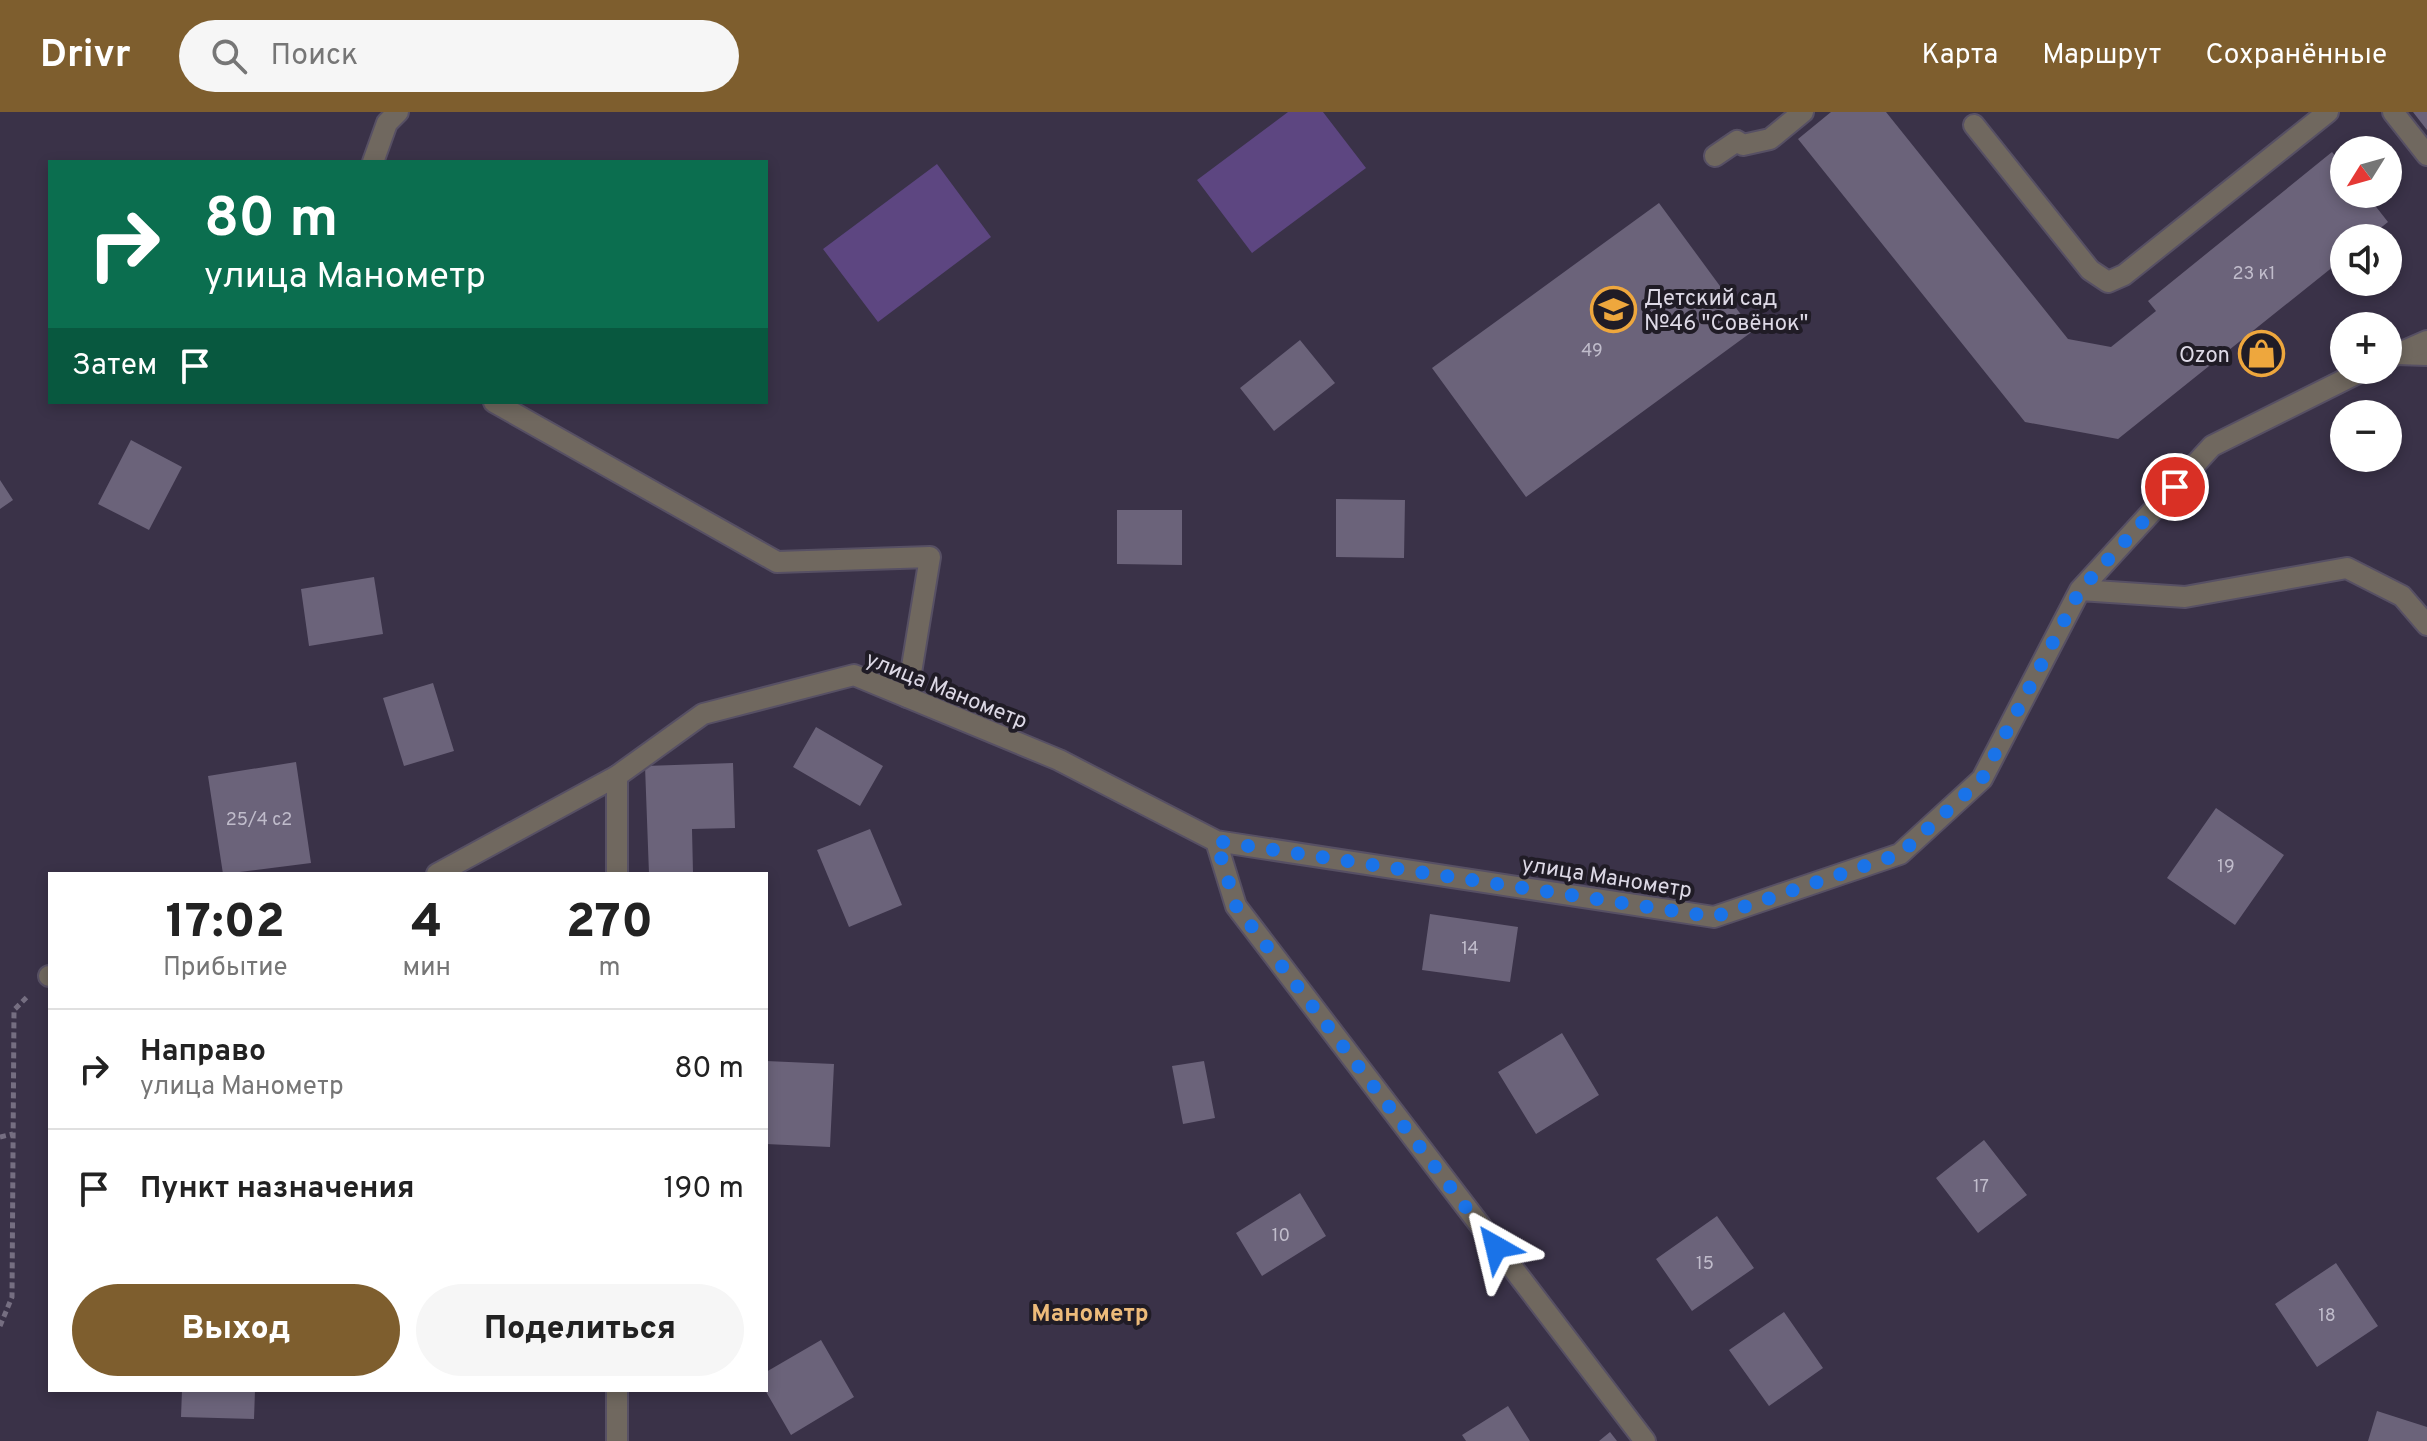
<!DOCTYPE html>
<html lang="ru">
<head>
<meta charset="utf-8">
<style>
	body { margin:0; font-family:Overpass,sans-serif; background:#f6f6f6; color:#222; height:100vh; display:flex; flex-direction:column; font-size:30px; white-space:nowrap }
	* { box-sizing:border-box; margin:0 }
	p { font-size:26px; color:#767676 }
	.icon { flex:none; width:44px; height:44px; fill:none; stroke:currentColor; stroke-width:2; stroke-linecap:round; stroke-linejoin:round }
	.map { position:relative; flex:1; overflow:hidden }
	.panel { position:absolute; left:48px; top:760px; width:720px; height:520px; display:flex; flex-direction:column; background:#fff; border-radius:0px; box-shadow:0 4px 12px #0003 }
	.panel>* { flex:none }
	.banner { position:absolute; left:48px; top:48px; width:720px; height:244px; border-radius:0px; box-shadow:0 4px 12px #0003; background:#0b6e4f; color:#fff; overflow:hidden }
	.needle { width:52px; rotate:233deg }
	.tools { position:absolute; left:2330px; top:24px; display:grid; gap:16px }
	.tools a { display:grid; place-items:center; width:72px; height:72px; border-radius:50%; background:#fff; box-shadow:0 4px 12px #0003; font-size:40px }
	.pin { position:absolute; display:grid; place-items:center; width:68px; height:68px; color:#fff; margin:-34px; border:4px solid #fff; border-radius:50%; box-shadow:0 2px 8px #0007 }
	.me { position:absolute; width:88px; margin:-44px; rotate:323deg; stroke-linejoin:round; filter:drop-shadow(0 0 6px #0008) }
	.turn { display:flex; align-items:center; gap:28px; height:168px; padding:0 24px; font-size:36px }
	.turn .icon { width:104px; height:104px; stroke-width:2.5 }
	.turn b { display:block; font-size:56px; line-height:68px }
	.then { display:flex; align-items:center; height:76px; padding:0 24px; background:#0003; gap:16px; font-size:30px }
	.eta { display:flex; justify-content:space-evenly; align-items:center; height:136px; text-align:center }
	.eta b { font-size:48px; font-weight:800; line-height:56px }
	.action { display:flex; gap:16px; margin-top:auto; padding:16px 24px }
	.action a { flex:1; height:92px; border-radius:48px; background:#7e5e2e; color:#fff; font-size:32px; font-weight:800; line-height:92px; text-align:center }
	.action a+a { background:#f6f6f6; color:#222 }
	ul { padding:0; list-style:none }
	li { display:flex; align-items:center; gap:24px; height:120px; padding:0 24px; border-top:2px solid #e0e0e0 }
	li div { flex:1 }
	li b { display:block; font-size:30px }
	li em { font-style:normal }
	header { display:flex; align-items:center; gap:48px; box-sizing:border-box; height:112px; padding:0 40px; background:#7e5e2e; color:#fff }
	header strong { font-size:38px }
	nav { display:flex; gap:44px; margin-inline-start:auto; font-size:28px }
	.search { width:560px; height:72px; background:#f6f6f6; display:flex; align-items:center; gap:20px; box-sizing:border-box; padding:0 28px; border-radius:44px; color:#767676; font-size:30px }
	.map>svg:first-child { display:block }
</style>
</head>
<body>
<header>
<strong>Drivr</strong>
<div class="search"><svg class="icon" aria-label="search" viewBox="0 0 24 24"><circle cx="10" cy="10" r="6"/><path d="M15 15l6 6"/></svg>Поиск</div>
<nav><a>Карта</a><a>Маршрут</a><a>Сохранённые</a></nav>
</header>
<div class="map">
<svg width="2427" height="1329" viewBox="0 0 2427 1329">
	<rect width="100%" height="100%" fill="#3a3248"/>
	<path fill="#5d4681" d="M 1288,0 L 1323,0 L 1366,56 L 1252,141 L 1197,68 Z
		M 937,52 L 991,125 L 878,210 L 823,137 Z"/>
	<path fill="#6b637a" d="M 1831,0 L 1886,0 L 2068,227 L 2111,235 L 2156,199 L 2148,189 L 2332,40 L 2344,55 L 2344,82 L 2366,82 L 2388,110 L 2368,126 L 2344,126 L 2344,146 L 2118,327 L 2025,310 L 1798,27 Z
		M 2413,0 L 2427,0 L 2427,18 Z
		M 1659,91 L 1753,219 L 1526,385 L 1432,256 Z
		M 1300,228 L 1335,271 L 1274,319 L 1240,276 Z
		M 131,328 L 182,355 L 149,418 L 98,392 Z
		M 0,368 L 13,388 L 0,397 Z
		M 1336,387 L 1405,388 L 1404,446 L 1336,445 Z
		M 1117,398 L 1182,398 L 1182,453 L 1117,452 Z
		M 374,465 L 383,522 L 309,534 L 301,477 Z
		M 433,571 L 454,639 L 404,654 L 383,586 Z
		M 816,615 L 883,654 L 860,694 L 793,655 Z
		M 296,650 L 311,751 L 223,762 L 208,664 Z
		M 733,651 L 735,716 L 692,717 L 693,761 L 649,762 L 645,654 Z
		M 2216,696 L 2284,743 L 2235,813 L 2167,766 Z
		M 870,717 L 902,793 L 849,815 L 817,738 Z
		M 1430,802 L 1518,815 L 1510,870 L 1422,858 Z
		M 1562,921 L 1599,983 L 1536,1022 L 1498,960 Z
		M 766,949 L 834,952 L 830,1035 L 766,1032 Z
		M 1204,949 L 1215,1006 L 1183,1012 L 1172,954 Z
		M 1984,1028 L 2027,1083 L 1978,1121 L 1936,1066 Z
		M 1300,1081 L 1326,1124 L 1262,1164 L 1236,1121 Z
		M 1717,1104 L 1754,1156 L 1692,1199 L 1656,1147 Z
		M 2336,1151 L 2378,1214 L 2317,1255 L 2275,1192 Z
		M 1784,1200 L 1823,1256 L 1769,1294 L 1729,1238 Z
		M 821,1228 L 854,1285 L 791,1323 L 765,1278 L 766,1260 Z
		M 182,1278 L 255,1278 L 254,1307 L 181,1305 Z
		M 1508,1294 L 1530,1329 L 1466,1329 L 1462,1323 Z
		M 2377,1299 L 2427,1315 L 2427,1329 L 2368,1329 Z
		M 1610,1320 L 1617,1329 L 1599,1329 Z"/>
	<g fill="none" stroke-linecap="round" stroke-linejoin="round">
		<defs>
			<path id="service" d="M 2393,0 L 2427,43
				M 1974,13 L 2090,158 L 2108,170 L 2124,163 L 2328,0
				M 1715,44 L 1737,29 L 1743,33 L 1770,27 L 1803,0
				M 373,50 L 387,11 L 398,0
				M 2396,242 L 2427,243
				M 494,290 L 777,450 L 930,445 L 907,585
				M 437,762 L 617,664
				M 49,864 L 50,864"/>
			<path id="minor" d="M 2388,246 L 2427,229
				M 2080,478 L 2185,485 L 2347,456 L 2402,484 L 2427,513
				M 1216,729 L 1236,794 L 1645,1329
				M 617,762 L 617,664 L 703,602 L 854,563 L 1059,648 L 1216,729 L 1714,805 L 1900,742 L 1982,667 L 2080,478 L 2212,334 L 2364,258
				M 617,1329 L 617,1278"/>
		</defs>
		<use href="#service" stroke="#575064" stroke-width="24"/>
		<use href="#minor" stroke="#575064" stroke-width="24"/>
		<path stroke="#756e81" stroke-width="5" stroke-dasharray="6 4" stroke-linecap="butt" d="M 0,1025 L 13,1022
			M 0,1214 L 12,1185 L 14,898 L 28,884"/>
		<use href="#service" stroke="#70685f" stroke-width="20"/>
		<use href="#minor" stroke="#70685f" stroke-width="20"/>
	</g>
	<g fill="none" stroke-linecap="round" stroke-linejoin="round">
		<path stroke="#1a73e8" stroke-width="14" stroke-dasharray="0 25.2" d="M 1496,1135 L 1236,794 L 1216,729 L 1714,805 L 1900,742 L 1982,667 L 2080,478 L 2175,375"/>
	</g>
	<defs>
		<symbol id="school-ring" viewBox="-11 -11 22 22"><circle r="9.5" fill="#201c26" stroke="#eea73d" stroke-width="1.5"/><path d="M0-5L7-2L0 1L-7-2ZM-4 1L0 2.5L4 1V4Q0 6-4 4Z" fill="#eea73d"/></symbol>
		<symbol id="shop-ring" viewBox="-11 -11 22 22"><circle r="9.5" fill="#201c26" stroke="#eea73d" stroke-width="1.5"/><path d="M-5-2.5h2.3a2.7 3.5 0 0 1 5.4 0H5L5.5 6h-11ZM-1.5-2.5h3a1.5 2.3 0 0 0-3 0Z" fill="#eea73d"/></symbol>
	</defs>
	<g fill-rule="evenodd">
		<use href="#school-ring" x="1588" y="172" width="51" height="51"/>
		<use href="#shop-ring" x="2236" y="216" width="51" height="51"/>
	</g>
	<g text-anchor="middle" stroke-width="8" stroke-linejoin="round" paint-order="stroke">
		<g font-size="18" fill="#c0bccb">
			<text x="2254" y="167">23 к1</text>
			<text x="1592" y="244">49</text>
			<text x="259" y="713">25/4 с2</text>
			<text x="2226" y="760">19</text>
			<text x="1470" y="842">14</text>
			<text x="1981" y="1080">17</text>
			<text x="1281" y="1129">10</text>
			<text x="1705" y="1157">15</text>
			<text x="2327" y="1209">18</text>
		</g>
		<g font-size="22" fill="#ddd9e6" stroke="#201c26" text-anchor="start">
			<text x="1644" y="193">Детский сад<tspan x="1644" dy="25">№46 "Совёнок"</tspan></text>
			<text x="2230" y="250" text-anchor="end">Ozon</text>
		</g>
		<g font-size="22" fill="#ddd9e6" stroke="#201c26">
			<text transform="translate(947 577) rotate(22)" y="8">улица Манометр</text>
			<text transform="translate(1607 764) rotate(9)" y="8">улица Манометр</text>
		</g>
		<g font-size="24" font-weight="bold" fill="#edbb7a" stroke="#201c26">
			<text x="1090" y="1209">Манометр</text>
		</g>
	</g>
</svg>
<div class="tools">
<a><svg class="needle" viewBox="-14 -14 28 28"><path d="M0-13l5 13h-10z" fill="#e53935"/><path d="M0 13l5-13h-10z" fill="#767676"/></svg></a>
<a><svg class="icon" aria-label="sound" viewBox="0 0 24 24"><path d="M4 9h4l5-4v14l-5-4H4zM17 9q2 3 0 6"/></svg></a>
<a>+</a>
<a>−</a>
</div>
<div class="pin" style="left:2175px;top:375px;background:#d93025"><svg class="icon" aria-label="arrive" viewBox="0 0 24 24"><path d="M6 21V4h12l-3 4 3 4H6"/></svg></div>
<svg class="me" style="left:1496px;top:1135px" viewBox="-20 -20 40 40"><path d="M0-17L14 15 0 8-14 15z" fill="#1a73e8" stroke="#fff" stroke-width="4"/></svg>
<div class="banner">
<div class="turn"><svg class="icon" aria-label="right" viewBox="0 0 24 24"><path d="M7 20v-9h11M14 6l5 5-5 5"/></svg><div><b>80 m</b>улица Манометр</div></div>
<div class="then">Затем<svg class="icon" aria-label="arrive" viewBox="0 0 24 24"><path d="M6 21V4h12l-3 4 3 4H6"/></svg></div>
</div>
<section class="panel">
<div class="eta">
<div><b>17:02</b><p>Прибытие</p></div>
<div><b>4</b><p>мин</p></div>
<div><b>270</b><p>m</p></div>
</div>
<ul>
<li><svg class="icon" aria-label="right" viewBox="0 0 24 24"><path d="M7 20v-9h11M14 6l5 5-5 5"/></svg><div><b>Направо</b><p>улица Манометр</p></div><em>80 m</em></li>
<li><svg class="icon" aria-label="arrive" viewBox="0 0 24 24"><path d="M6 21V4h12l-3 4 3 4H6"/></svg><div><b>Пункт назначения</b></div><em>190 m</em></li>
</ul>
<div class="action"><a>Выход</a><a>Поделиться</a></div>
</section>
</div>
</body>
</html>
